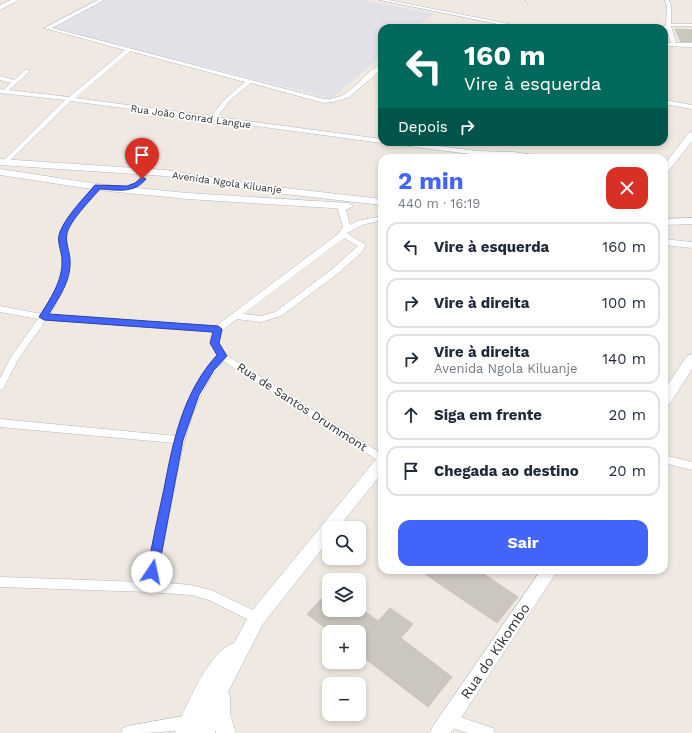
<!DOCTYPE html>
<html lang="pt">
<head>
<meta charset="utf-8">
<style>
	body { margin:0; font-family:"Work Sans",sans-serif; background:#f6f6f7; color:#1f2937; height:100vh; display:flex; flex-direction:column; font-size:15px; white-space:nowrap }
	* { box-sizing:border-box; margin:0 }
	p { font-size:13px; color:#747a83 }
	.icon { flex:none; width:22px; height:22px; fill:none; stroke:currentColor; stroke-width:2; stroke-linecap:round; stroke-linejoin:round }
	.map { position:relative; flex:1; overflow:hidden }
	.side { position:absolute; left:378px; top:154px; width:290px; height:420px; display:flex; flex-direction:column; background:#fff; border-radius:12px; box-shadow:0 2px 6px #0003 }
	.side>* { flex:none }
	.hud { position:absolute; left:378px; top:24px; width:290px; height:122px; border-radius:12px; box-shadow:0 2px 6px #0003; background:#00695c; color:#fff; overflow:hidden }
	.controls { position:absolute; left:322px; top:521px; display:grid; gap:8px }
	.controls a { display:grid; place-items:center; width:44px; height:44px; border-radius:8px; background:#fff; box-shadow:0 2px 6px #0003; font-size:20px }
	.pin { position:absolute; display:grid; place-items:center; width:34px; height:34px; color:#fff; margin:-41px -17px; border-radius:50% 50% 50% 0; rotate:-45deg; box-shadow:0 0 4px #0007 }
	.pin .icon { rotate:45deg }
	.me { position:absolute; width:44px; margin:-22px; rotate:11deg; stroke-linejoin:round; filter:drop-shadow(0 0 3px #0008) }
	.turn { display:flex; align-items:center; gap:14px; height:84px; padding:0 20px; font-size:18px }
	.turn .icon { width:52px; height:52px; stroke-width:2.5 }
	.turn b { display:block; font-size:28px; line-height:34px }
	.then { display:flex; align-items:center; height:38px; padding:0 20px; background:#0003; gap:8px; font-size:15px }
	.round { display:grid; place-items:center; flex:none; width:42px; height:42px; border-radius:12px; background:#f6f6f7 }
	.overview { display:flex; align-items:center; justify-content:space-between; height:68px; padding:0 20px }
	h1 { font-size:24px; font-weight:700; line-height:30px; color:#4264fb }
	.action { display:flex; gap:8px; margin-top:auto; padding:8px 20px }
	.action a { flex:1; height:46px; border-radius:12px; background:#4264fb; color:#fff; font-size:16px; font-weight:700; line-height:46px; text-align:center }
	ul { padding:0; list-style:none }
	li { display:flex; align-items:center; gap:12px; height:50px; margin:0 8px 6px; padding:0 12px; border:2px solid #e0e1e3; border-radius:12px }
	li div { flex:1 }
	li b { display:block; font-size:15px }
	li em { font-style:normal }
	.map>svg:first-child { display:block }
</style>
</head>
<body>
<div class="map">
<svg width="692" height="733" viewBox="0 0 692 733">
	<rect width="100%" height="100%" fill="#efe9e1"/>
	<path fill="#e3e1e8" d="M 107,0 L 363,0 L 433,14 L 415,28 L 382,28 L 382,56 L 331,98 L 49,28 Z"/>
	<path fill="#cbc7bf" stroke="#cbc5ba" d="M 675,29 L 692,30 L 692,42 L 681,42 Z
		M 419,570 L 478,570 L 518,597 L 497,623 Z
		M 329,591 L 329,610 L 363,610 L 378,621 L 390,608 L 413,624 L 401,638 L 452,677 L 428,707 L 359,654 L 359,632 L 330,632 L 307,614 Z"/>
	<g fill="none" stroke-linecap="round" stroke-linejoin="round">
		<defs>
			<path id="street" d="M 98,0 L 104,0 L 52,28 L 324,99 C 355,99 359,74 382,64 L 382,69 L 349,97 L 333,102 L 324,103 L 251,83 L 230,100 L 217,117 L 382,139 L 382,142 L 384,142 L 382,143 L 71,101 L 6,164 L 2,164 L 2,162 L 65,100 L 0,93 L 0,89 L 3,90 L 11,83 L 0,80 L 0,76 L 14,80 L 25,70 L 29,70 L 29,72 L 9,90 L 69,97 L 125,50 L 44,28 ZM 130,51 L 245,82 L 226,98 L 211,116 L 75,98 Z
				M 380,0 L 389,0 L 528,28 L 517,28 Z
				M 526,0 L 531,0 L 528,2 L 526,1 Z
				M 665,0 L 669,0 L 671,6 L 671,24 L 692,24 L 692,26 L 671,26 L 676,43 L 692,43 L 692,47 L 664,46 L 664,42 L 671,43 L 667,29 L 664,29 L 664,28 L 607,27 L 605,26 L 607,25 L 666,26 L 667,6 Z
				M 664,100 L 692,105 L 692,109 L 664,104 Z
				M 389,142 L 407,142 L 478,151 L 513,152 L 542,156 L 545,158 L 478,155 L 392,144 Z
				M 98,185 L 101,187 C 93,199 70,220 67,234 C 65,243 70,252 70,261 C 70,281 59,297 50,315 L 216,326 L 338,234 L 343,227 L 337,206 L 338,204 L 341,204 L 345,206 L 350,225 L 357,221 L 382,216 L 382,220 L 362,225 L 347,233 L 366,245 L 361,253 L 337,274 L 281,316 L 261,322 L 237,319 L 222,330 L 219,343 L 225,354 L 382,454 L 382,463 L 223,361 C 192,398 183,443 174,490 C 168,521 162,551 156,582 L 191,585 L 211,590 L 261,614 L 263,618 L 261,622 L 257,624 L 209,600 L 191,595 L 149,592 L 0,587 L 0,577 L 144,582 L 174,443 L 0,427 L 0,419 L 176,436 C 185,406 197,380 217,356 L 211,343 L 213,332 L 46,320 L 19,358 L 3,389 L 0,390 L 0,378 L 11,357 L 38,319 L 0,312 L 0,306 L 42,314 C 51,297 63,280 62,260 C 61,251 57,241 60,232 C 67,215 83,200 96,186 ZM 344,238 L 358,246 L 331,270 L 275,312 L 261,316 L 243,314 Z
				M 664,455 L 692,462 L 692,470 L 664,463 Z
				M 448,713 L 493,728 L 495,733 L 468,733 L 443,725 L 441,720 L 443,715 Z
				M 189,715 L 194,717 L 196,722 L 194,727 C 171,733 145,733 121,733 L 123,728 L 128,726 Z"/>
			<path id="secondary" d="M 11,0 L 19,0 L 0,10 L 0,5 Z
				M 692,132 L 692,141 L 667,173 L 664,174 L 664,165 L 689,133 Z
				M 0,159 L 165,170 L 267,186 L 382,199 L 382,205 L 267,192 L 165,176 L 0,165 Z
				M 0,169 L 98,184 L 187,193 L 348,203 L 353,206 L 348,209 L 187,199 L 98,190 L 0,175 Z
				M 692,218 L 692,224 L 664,225 L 664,219 Z
				M 664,239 L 692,242 L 692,248 L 664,245 Z
				M 692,354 L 692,369 L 669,405 L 664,406 L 664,390 L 687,356 Z
				M 382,456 L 382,473 L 338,528 L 329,528 L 329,540 L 263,624 L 228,692 L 230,697 L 230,714 L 236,733 L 216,733 L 216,730 L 215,733 L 195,733 L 201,718 L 195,733 L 175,733 C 184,710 210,649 234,643 L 251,612 L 377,458 Z
				M 541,570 L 558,570 L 451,733 L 430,733 L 433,726 Z"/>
		</defs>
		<use href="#street" stroke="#b4b7c1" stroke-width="1"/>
		<use href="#secondary" stroke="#b4b7c1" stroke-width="1"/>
		<use href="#street" fill="#fff" fill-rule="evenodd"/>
		<use href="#secondary" fill="#fff" fill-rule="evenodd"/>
	</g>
	<path fill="#4264fb" stroke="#2b41a3" d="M 142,177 L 146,179 C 134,194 117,190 100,189 C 91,199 70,221 67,233 C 65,243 70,252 70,261 C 71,281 59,297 49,314 L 218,326 L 222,329 L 219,343 L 227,356 L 214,370 L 199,395 L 183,440 L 158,572 L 156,576 L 152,577 L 148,576 L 147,572 C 152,544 158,516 164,489 C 173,441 183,392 217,355 L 210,343 L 213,332 L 44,320 L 39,317 C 50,299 63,281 62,260 C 62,251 56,241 60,232 C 66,216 84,198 95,185 L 127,186 L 135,183 Z"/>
	<g text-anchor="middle" stroke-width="3.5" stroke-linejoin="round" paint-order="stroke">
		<g font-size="10" fill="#2e2e2e" stroke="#fff">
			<text transform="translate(191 116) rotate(8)" y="4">Rua João Conrad Langue</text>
			<text transform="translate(227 182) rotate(8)" y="4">Avenida Ngola Kiluanje</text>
		</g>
		<g font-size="12" fill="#2e2e2e" stroke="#fff">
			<text transform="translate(302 407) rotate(33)" y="4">Rua de Santos Drummont</text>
		</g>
		<g font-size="14" fill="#2e2e2e" stroke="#fff">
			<text transform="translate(495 651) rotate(-56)" y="5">Rua do Kikombo</text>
		</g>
	</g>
</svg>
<div class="controls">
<a><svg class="icon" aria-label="search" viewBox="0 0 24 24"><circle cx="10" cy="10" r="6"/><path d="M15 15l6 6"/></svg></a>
<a><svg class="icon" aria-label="layers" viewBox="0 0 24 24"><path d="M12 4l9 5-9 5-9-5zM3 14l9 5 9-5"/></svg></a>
<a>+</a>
<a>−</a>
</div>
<div class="pin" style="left:142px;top:179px;background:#d93025"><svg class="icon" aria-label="arrive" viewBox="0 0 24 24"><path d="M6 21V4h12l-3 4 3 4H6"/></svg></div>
<svg class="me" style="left:152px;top:572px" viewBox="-20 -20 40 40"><circle r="19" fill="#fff"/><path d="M0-13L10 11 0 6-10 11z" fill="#4264fb"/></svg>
<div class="hud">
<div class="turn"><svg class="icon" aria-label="left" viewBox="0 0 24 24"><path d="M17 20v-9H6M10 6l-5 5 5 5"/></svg><div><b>160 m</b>Vire à esquerda</div></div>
<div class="then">Depois<svg class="icon" aria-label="right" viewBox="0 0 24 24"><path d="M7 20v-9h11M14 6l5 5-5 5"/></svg></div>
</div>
<section class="side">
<div class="overview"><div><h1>2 min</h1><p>440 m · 16:19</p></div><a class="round" style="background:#d93025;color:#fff"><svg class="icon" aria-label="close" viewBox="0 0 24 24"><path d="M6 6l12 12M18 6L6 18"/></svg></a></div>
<ul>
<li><svg class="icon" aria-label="left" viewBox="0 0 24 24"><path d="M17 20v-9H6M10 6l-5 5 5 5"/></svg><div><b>Vire à esquerda</b></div><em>160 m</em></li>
<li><svg class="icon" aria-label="right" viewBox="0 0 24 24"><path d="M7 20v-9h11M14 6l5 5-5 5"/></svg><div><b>Vire à direita</b></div><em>100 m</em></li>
<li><svg class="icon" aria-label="right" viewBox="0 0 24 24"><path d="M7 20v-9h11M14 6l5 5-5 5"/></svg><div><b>Vire à direita</b><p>Avenida Ngola Kiluanje</p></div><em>140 m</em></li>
<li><svg class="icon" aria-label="ahead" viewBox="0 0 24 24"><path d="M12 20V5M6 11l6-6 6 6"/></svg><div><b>Siga em frente</b></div><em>20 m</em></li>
<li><svg class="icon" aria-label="arrive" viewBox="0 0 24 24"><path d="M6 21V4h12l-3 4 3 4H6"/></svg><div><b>Chegada ao destino</b></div><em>20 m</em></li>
</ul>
<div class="action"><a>Sair</a></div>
</section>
</div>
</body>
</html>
